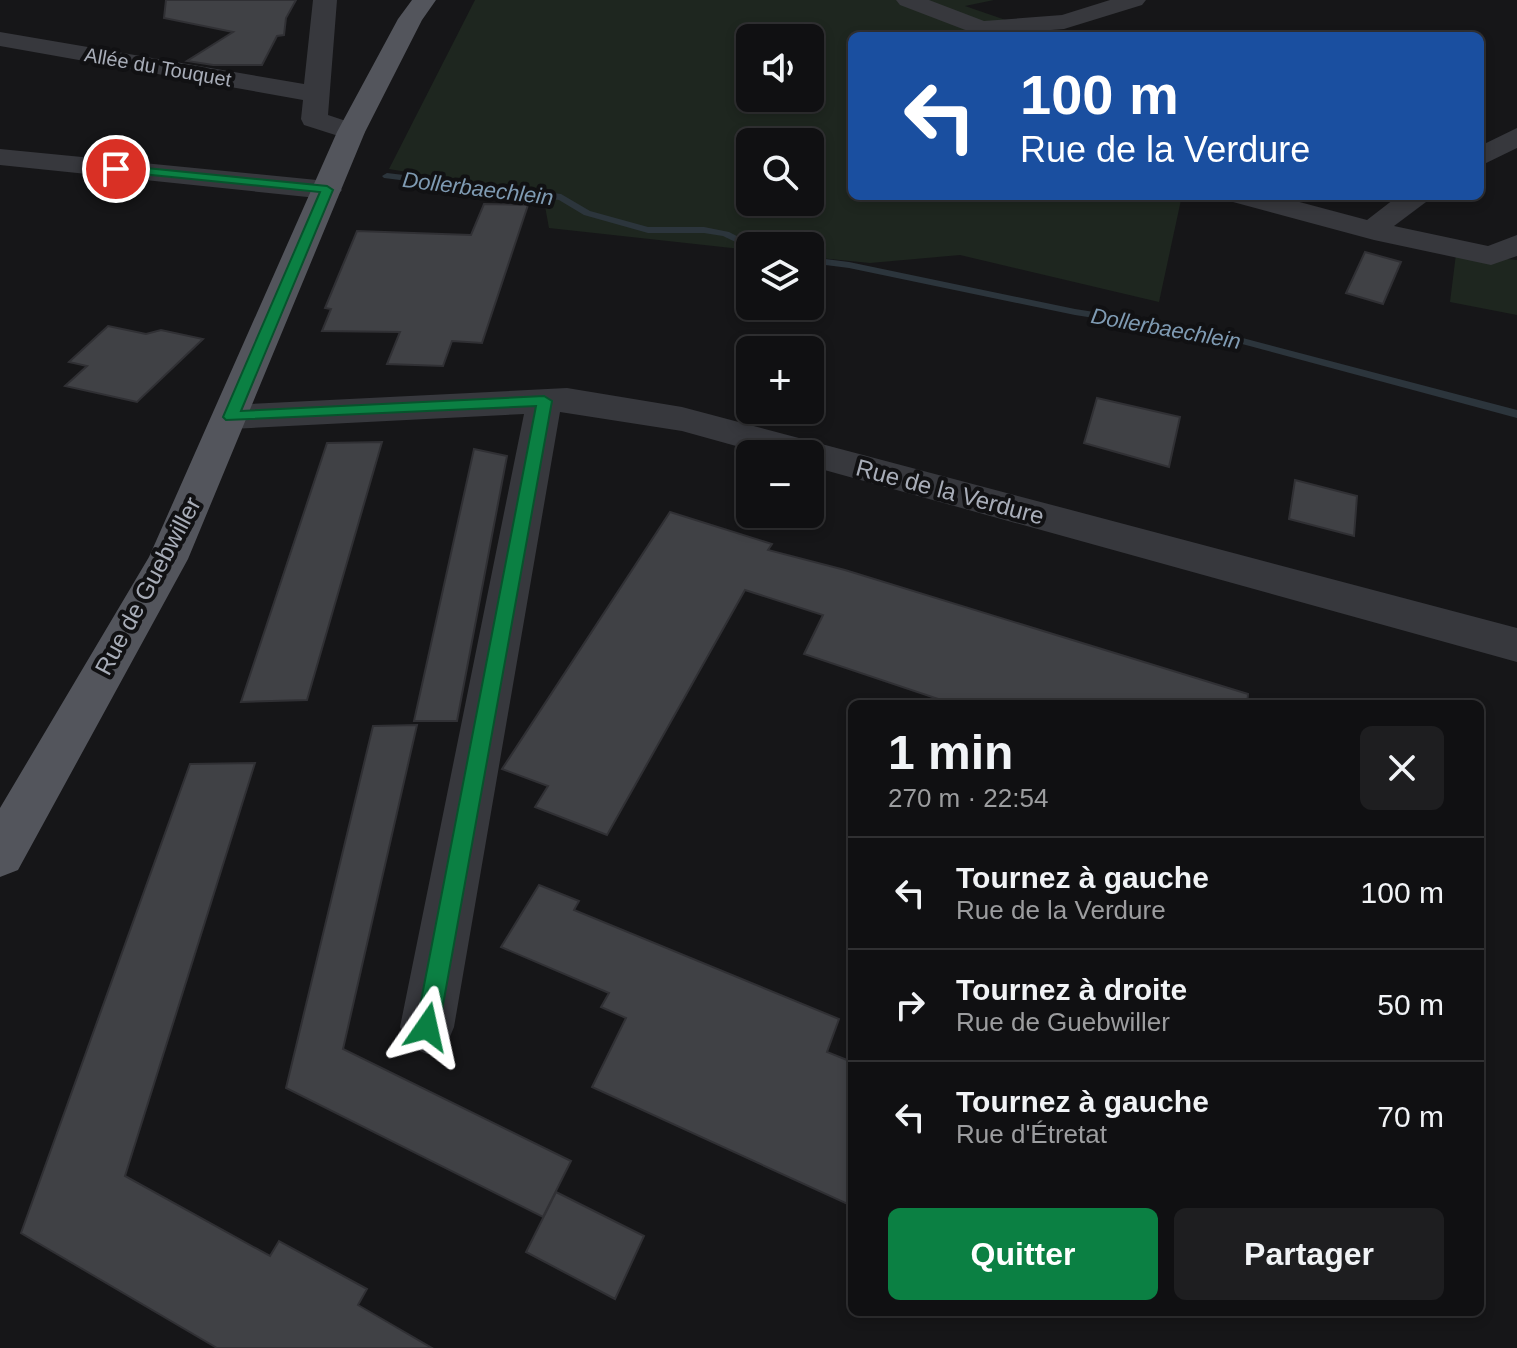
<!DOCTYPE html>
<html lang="fr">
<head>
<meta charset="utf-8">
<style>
	body { margin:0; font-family:Helvetica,sans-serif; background:#1e1e20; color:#f1f3f6; height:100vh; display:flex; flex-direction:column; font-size:30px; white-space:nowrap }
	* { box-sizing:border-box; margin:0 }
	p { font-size:26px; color:#9c9d9f }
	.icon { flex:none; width:44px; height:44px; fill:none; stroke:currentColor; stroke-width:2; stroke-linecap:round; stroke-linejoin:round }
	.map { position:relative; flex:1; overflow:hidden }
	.details { position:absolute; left:848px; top:700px; width:636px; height:616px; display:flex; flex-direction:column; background:#101012; border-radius:12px; box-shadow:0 4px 12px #0003,0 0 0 2px #303032 }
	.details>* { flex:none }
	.guide { position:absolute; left:848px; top:32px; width:636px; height:168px; border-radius:12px; box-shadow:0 4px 12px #0003,0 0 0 2px #303032; background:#1a4fa0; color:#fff; overflow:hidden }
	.fabs { position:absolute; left:736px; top:24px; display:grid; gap:16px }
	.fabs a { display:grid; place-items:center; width:88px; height:88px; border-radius:12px; background:#101012; box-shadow:0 4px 12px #0003,0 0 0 2px #303032; font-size:40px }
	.pin { position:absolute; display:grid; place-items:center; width:68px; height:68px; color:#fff; margin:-34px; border:4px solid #fff; border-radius:50%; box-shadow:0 2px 8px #0007 }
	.me { position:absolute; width:88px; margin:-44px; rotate:11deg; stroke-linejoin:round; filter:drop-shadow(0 0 6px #0008) }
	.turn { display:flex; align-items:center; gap:28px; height:168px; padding:0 40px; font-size:36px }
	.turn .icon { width:104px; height:104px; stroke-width:2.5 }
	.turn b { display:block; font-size:56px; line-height:68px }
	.round { display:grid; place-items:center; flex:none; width:84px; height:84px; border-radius:12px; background:#1e1e20 }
	.head { display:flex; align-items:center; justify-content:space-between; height:136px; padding:0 40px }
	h1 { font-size:48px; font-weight:700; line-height:60px }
	.button { display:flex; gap:16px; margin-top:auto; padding:16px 40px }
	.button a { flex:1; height:92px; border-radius:12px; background:#0b8043; color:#fff; font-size:32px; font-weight:700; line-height:92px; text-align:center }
	.button a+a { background:#1e1e20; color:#f1f3f6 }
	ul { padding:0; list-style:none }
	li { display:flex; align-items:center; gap:24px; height:112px; padding:0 40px; border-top:2px solid #303032 }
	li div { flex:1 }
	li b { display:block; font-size:30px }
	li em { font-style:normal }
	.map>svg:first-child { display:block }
</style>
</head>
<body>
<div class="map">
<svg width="1517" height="1348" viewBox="0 0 1517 1348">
	<rect width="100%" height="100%" fill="#161618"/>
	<path fill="#1e261f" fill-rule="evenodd" d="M 475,0 L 994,0 L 965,6 L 1052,36 L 852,36 L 852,196 L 1175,196 L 1181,200 L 1159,302 L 960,255 L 870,263 L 810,257 L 810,246 L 750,246 L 750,250 L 549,228 L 543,195 L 389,169 ZM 750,38 L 810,38 L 810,98 L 750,98 ZM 750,142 L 810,142 L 810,202 L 750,202 Z
		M 1456,254 L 1517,260 L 1517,315 L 1450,302 Z"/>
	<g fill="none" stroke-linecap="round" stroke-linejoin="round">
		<path fill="#2c353c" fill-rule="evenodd" d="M 387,173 L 561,194 L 590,211 L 648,227 L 704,227 L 729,232 L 756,246 L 748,248 L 723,236 L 704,233 L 648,233 L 584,215 L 559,200 L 384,178 L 382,176 Z
			M 810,257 L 849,262 L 1075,309 L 1216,331 L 1517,410 L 1517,418 L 1216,337 L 1075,315 L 849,268 L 810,263 Z"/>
	</g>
	<path fill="#404145" stroke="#303034" stroke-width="2" d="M 166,0 L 296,0 L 286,18 L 284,35 L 277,36 L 262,65 L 213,65 L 187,61 L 233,32 L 164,18 Z
		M 484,204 L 528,205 L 482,343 L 452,341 L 443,366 L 387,364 L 400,332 L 322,331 L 331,309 L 325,308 L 357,231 L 471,235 Z
		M 1365,252 L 1401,262 L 1383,304 L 1346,293 Z
		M 108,326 L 146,334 L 161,330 L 203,339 L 137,402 L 65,386 L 87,366 L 69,362 Z
		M 1097,398 L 1180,417 L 1169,467 L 1084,443 Z
		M 382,442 L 307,700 L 241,702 L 327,443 Z
		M 474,449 L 507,456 L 457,721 L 414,721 Z
		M 1295,480 L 1357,496 L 1354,536 L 1289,519 Z
		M 670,512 L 772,544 L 768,550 L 845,570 L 1248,694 L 1247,704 L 953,704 L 804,654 L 823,615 L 745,590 L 607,835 L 535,807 L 548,786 L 502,769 Z
		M 417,725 L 343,1049 L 571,1161 L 543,1217 L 286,1088 L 373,726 Z
		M 255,763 L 125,1176 L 270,1256 L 279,1241 L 367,1289 L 358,1305 L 432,1348 L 217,1348 L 21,1233 L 190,764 Z
		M 539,885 L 579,901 L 574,910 L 839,1019 L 827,1052 L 852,1062 L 852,1206 L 592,1087 L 626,1018 L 601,1007 L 609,993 L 501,947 Z
		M 556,1192 L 644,1236 L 615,1299 L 526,1252 Z"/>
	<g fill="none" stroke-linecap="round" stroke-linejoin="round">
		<path fill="#37383d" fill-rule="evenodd" d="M 313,0 L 337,0 L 328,115 L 361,126 L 365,132 L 361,138 L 351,140 L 304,125 L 301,119 L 303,100 L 0,46 L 0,32 L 304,84 Z
			M 896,0 L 929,0 L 984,21 L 1062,15 L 1110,0 L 1146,0 L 1142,5 L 1064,29 L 1013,33 L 1015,36 L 981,36 L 900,5 Z
			M 1517,128 L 1517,148 L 1480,166 L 1480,146 Z
			M 0,149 L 327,181 L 337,184 L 342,190 L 337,196 L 327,199 L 0,165 Z
			M 1228,196 L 1277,196 L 1367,220 L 1398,196 L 1434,196 L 1394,226 L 1488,246 L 1517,235 L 1517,256 L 1491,265 L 1374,240 L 1233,202 Z
			M 567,388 L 682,407 L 1517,628 L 1517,662 L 810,466 L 810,454 L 765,454 L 682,431 L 560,412 L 454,1027 L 446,1046 L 427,1054 L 408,1046 L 400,1027 L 524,414 L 231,429 L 218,425 L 213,417 L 218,409 L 231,405 Z"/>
		<path fill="#53555c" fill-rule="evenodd" d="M 412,0 L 436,0 L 422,20 L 365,132 L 188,559 L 18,870 L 0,877 L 0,808 L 149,557 L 337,132 L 398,19 Z"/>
	</g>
	<path fill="#0b8043" stroke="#07532c" stroke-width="2" d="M 116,165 L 327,186 L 333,190 L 241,411 L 544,396 L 552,401 L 439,1027 L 435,1035 L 427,1039 L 419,1035 L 416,1027 L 536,406 L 226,420 L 223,417 L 320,192 L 112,171 L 110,169 Z"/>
	<g text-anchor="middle" stroke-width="8" stroke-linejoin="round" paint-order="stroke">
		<g font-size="20" fill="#a8adb8" stroke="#111113">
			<text transform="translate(158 67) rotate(10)" y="7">Allée du Touquet</text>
		</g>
		<g font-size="22" font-style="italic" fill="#7f9bb3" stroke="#111113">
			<text transform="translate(478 188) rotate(7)" y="8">Dollerbaechlein</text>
			<text transform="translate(1166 328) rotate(10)" y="8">Dollerbaechlein</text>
		</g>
		<g font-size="24" fill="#a8adb8" stroke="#111113">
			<text transform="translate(950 492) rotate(15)" y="8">Rue de la Verdure</text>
			<text transform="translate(148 586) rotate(-62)" y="8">Rue de Guebwiller</text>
		</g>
	</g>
</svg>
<div class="fabs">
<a><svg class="icon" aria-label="sound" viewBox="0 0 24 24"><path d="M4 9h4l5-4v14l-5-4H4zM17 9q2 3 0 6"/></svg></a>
<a><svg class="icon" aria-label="search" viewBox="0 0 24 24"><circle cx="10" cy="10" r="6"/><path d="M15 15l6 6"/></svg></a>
<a><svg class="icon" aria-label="layers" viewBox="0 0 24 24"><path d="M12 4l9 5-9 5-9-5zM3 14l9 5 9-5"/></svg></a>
<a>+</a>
<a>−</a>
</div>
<div class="pin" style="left:116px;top:169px;background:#d93025"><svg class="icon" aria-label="arrive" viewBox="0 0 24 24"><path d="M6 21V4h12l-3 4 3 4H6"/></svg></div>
<svg class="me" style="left:427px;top:1027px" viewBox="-20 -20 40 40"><path d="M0-17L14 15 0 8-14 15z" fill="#0b8043" stroke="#fff" stroke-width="4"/></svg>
<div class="guide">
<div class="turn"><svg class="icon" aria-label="left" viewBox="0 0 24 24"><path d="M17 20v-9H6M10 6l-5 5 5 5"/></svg><div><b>100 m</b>Rue de la Verdure</div></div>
</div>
<section class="details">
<div class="head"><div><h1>1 min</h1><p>270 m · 22:54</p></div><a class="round"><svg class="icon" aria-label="close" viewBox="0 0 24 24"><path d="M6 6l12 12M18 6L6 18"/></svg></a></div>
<ul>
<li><svg class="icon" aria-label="left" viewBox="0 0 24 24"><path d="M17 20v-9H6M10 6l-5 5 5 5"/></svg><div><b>Tournez à gauche</b><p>Rue de la Verdure</p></div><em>100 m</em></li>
<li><svg class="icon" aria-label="right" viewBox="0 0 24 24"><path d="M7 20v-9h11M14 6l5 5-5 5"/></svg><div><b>Tournez à droite</b><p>Rue de Guebwiller</p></div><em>50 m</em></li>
<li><svg class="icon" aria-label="left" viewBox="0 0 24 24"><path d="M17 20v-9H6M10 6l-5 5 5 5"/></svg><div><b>Tournez à gauche</b><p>Rue d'Étretat</p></div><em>70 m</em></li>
</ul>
<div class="button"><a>Quitter</a><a>Partager</a></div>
</section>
</div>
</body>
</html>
